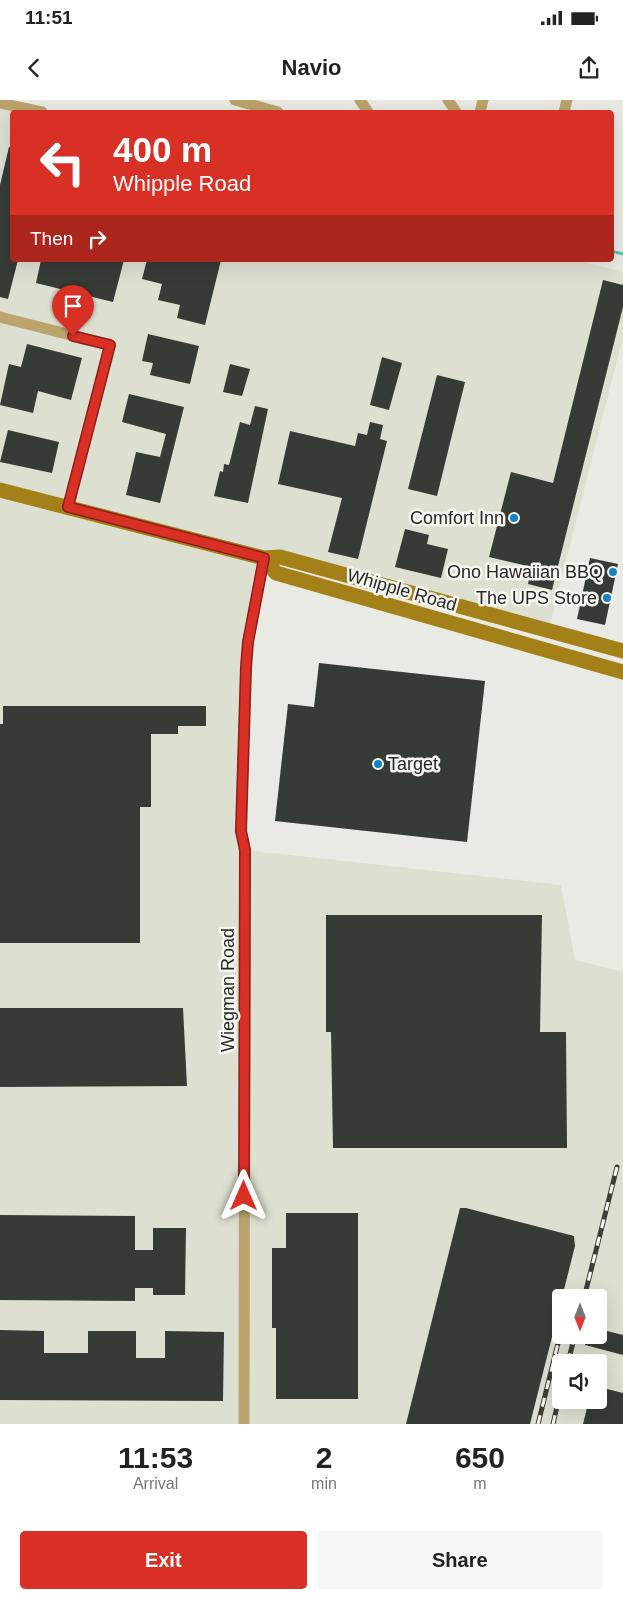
<!DOCTYPE html>
<html lang="en">
<head>
<meta charset="utf-8">
<style>
	body { margin:0; font-family:Arial,sans-serif; background:#f6f6f6; color:#222; height:100vh; display:flex; flex-direction:column; font-size:19px; white-space:nowrap }
	* { box-sizing:border-box; margin:0 }
	p { font-size:16px; color:#767676 }
	.icon { flex:none; width:28px; height:28px; fill:none; stroke:currentColor; stroke-width:2; stroke-linecap:round; stroke-linejoin:round }
	.map { position:relative; height:1324px; overflow:hidden }
	.drawer { display:flex; flex-direction:column; background:#fff; flex:1 }
	.drawer>* { flex:none }
	.banner { position:absolute; left:10px; top:10px; width:604px; height:152px; border-radius:5px; box-shadow:0 5px 20px #0002; background:#d93025; color:#fff; overflow:hidden }
	.needle { width:32px; rotate:180deg }
	.controls { position:absolute; left:552px; top:1189px; display:grid; gap:10px }
	.controls a { display:grid; place-items:center; width:55px; height:55px; border-radius:5px; background:#fff; box-shadow:0 5px 20px #0002; font-size:25px }
	.pin { position:absolute; display:grid; place-items:center; width:42px; height:42px; color:#fff; margin:-51px -21px; border-radius:50% 50% 50% 0; rotate:-45deg; box-shadow:0 0 5px #0007 }
	.pin .icon { rotate:45deg }
	.me { position:absolute; width:55px; margin:-28px; rotate:0deg; stroke-linejoin:round; filter:drop-shadow(0 0 4px #0008) }
	.turn { display:flex; align-items:center; gap:18px; height:105px; padding:0 20px; font-size:22px }
	.turn .icon { width:65px; height:65px; stroke-width:2.5 }
	.turn b { display:block; font-size:35px; line-height:42px }
	.then { display:flex; align-items:center; height:48px; padding:0 20px; background:#0003; gap:10px; font-size:19px }
	.eta { display:flex; justify-content:space-evenly; align-items:center; height:85px; text-align:center }
	.eta b { font-size:30px; font-weight:700; line-height:35px }
	.button { display:flex; gap:10px; margin-top:auto; padding:10px 20px }
	.button a { flex:1; height:58px; border-radius:5px; background:#d93025; color:#fff; font-size:20px; font-weight:700; line-height:58px; text-align:center }
	.button a+a { background:#f6f6f6; color:#222 }
	.status { display:flex; justify-content:space-between; align-items:center; height:35px; padding:0 25px; background:#fff; direction:ltr }
	.status svg { height:14px; fill:currentColor }
	header { display:flex; justify-content:space-between; align-items:center; height:65px; padding:0 20px; background:#fff; font-size:22px; font-weight:700 }
	.map>svg:first-child { display:block }
</style>
</head>
<body>
<div class="status"><b>11:51</b><svg viewBox="0 0 49 12"><path d="M0 12V9h3v3zM5 12V6h3v6zM10 12V3h3v9zM15 12V0h3v12zM26 1h20v11H26zM47 4h2v5h-2z"/></svg></div>
<header><svg class="icon" aria-label="back" viewBox="0 0 24 24"><path d="M15 5l-7 7 7 7"/></svg>Navio<svg class="icon" aria-label="share" viewBox="0 0 24 24"><path d="M12 15V3M7 8l5-5 5 5M5 13v7h14v-7"/></svg></header>
<div class="map">
<svg width="623" height="1324" viewBox="0 0 623 1324">
	<rect width="100%" height="100%" fill="#e9eae3"/>
	<path fill="#dde0d1" fill-rule="evenodd" d="M 0,2 L 43,12 L 12,12 L 12,160 L 574,160 L 623,172 L 623,236 L 549,529 L 264,458 L 248,542 L 246,750 L 561,785 L 575,860 L 623,872 L 623,1324 L 0,1324 ZM 561,1198 L 599,1198 L 599,1235 L 561,1235 ZM 561,1262 L 599,1262 L 599,1300 L 561,1300 Z"/>
	<g fill="none" stroke-linecap="round" stroke-linejoin="round">
		<path stroke="#56c49e" stroke-width="3" d="M 611,151 L 623,154"/>
	</g>
	<path fill="#373b36" d="M 9,47 L 12,47 L 12,160 L 18,160 L 8,199 L 0,197 L 0,85 Z
		M 41,160 L 124,160 L 113,202 L 36,183 Z
		M 147,160 L 221,160 L 205,225 L 177,218 L 180,205 L 158,200 L 162,184 L 142,179 Z
		M 603,180 L 623,185 L 623,207 L 552,490 L 528,484 L 532,467 L 489,457 L 511,372 L 553,383 Z
		M 148,234 L 199,246 L 190,284 L 150,275 L 153,263 L 142,261 Z
		M 27,244 L 82,258 L 71,300 L 38,291 L 33,313 L 0,305 L 9,264 L 21,267 Z
		M 382,257 L 402,263 L 389,310 L 370,305 Z
		M 230,264 L 250,269 L 242,296 L 223,292 Z
		M 437,275 L 465,282 L 437,396 L 408,389 Z
		M 129,294 L 184,307 L 160,403 L 126,395 L 136,352 L 160,357 L 166,334 L 122,322 Z
		M 255,306 L 268,309 L 248,403 L 214,396 L 220,371 L 223,372 L 224,364 L 229,365 L 240,322 L 250,325 Z
		M 370,322 L 383,325 L 380,339 L 387,341 L 358,459 L 328,452 L 342,398 L 278,384 L 290,331 L 355,346 L 358,333 L 367,335 Z
		M 8,330 L 59,342 L 52,373 L 0,362 Z
		M 405,429 L 429,435 L 427,444 L 448,449 L 441,478 L 395,467 Z
		M 590,458 L 618,464 L 605,525 L 577,519 Z
		M 319,563 L 485,581 L 467,742 L 275,721 L 288,604 L 314,607 Z
		M 3,606 L 206,606 L 206,626 L 178,626 L 178,634 L 151,634 L 151,707 L 140,707 L 140,843 L 0,843 L 0,624 L 3,624 Z
		M 326,815 L 542,815 L 540,932 L 566,932 L 567,1048 L 333,1048 L 331,932 L 326,932 Z
		M 0,908 L 183,908 L 187,986 L 0,987 Z
		M 460,1108 L 466,1108 L 574,1136 L 575,1146 L 530,1324 L 406,1324 Z
		M 286,1113 L 358,1113 L 358,1299 L 276,1299 L 276,1228 L 272,1228 L 272,1148 L 286,1148 Z
		M 0,1115 L 135,1116 L 135,1150 L 153,1150 L 153,1128 L 186,1128 L 185,1195 L 153,1195 L 153,1188 L 135,1188 L 135,1201 L 0,1200 Z
		M 599,1229 L 623,1235 L 623,1255 L 585,1245 L 588,1235 L 599,1235 Z
		M 0,1230 L 44,1231 L 44,1253 L 88,1253 L 88,1231 L 136,1231 L 136,1258 L 165,1258 L 165,1231 L 224,1232 L 223,1301 L 0,1300 Z
		M 599,1287 L 623,1293 L 623,1324 L 583,1324 L 589,1300 L 599,1300 Z"/>
	<g fill="none" stroke-linecap="round" stroke-linejoin="round">
		<path stroke="#baa46c" stroke-width="11" d="M 235,0 L 278,12
			M 360,0 L 368,12
			M 448,0 L 456,12
			M 0,3 L 42,12
			M 480,12 L 483,0
			M 564,12 L 567,0
			M 0,217 L 110,245 L 68,407
			M 244,1324 L 245,750 L 241,731 L 246,567 L 248,542 L 264,458"/>
		<path stroke="#a38118" stroke-width="15" d="M 0,390 L 264,458 L 280,457 L 623,551
			M 264,458 L 276,473 L 623,572"/>
		<defs>
			<path id="rail" d="M 570,1198 L 571,1193
				M 584,1198 L 617,1067
				M 568,1262 L 575,1235
				M 538,1324 L 561,1231
				M 553,1324 L 561,1289"/>
		</defs>
		<use href="#rail" stroke="#3d3d3a" stroke-width="5"/>
		<use href="#rail" stroke="#f6f7f0" stroke-width="3" stroke-dasharray="9" stroke-linecap="butt"/>
	</g>
	<g fill="none" stroke-linecap="round" stroke-linejoin="round">
		<defs>
			<path id="route" d="M 73,236 L 110,245 L 68,407 L 264,458 L 248,542 L 246,567 L 241,731 L 245,750 L 244,1096"/>
		</defs>
		<use href="#route" stroke="#8d1f18" stroke-width="12"/>
		<use href="#route" stroke="#d93025" stroke-width="9"/>
	</g>
	<g fill="#1181ca" stroke="#f6f7f0" stroke-width="2">
		<circle cx="514" cy="418" r="5"/>
		<circle cx="613" cy="472" r="5"/>
		<circle cx="607" cy="498" r="5"/>
		<circle cx="378" cy="664" r="5"/>
	</g>
	<g text-anchor="middle" stroke-width="5" stroke-linejoin="round" paint-order="stroke">
		<g font-size="18" fill="#272725" stroke="#f6f7f0" text-anchor="end">
			<text x="504" y="424">Comfort Inn</text>
			<text x="603" y="478">Ono Hawaiian BBQ</text>
			<text x="597" y="504">The UPS Store</text>
			<text x="388" y="670" text-anchor="start">Target</text>
		</g>
		<g font-size="18" fill="#272725" stroke="#f6f7f0">
			<text transform="translate(402 490) rotate(16)" y="6">Whipple Road</text>
			<text transform="translate(228 890) rotate(-90)" y="6">Wiegman Road</text>
		</g>
	</g>
</svg>
<div class="controls">
<a><svg class="needle" viewBox="-14 -14 28 28"><path d="M0-13l5 13h-10z" fill="#e53935"/><path d="M0 13l5-13h-10z" fill="#767676"/></svg></a>
<a><svg class="icon" aria-label="sound" viewBox="0 0 24 24"><path d="M4 9h4l5-4v14l-5-4H4zM17 9q2 3 0 6"/></svg></a>
</div>
<div class="pin" style="left:73px;top:236px;background:#d93025"><svg class="icon" aria-label="arrive" viewBox="0 0 24 24"><path d="M6 21V4h12l-3 4 3 4H6"/></svg></div>
<svg class="me" style="left:244px;top:1096px" viewBox="-20 -20 40 40"><path d="M0-17L14 15 0 8-14 15z" fill="#d93025" stroke="#fff" stroke-width="4"/></svg>
<div class="banner">
<div class="turn"><svg class="icon" aria-label="left" viewBox="0 0 24 24"><path d="M17 20v-9H6M10 6l-5 5 5 5"/></svg><div><b>400 m</b>Whipple Road</div></div>
<div class="then">Then<svg class="icon" aria-label="right" viewBox="0 0 24 24"><path d="M7 20v-9h11M14 6l5 5-5 5"/></svg></div>
</div>
</div>
<section class="drawer">
<div class="eta">
<div><b>11:53</b><p>Arrival</p></div>
<div><b>2</b><p>min</p></div>
<div><b>650</b><p>m</p></div>
</div>
<div class="button"><a>Exit</a><a>Share</a></div>
</section>
</body>
</html>
